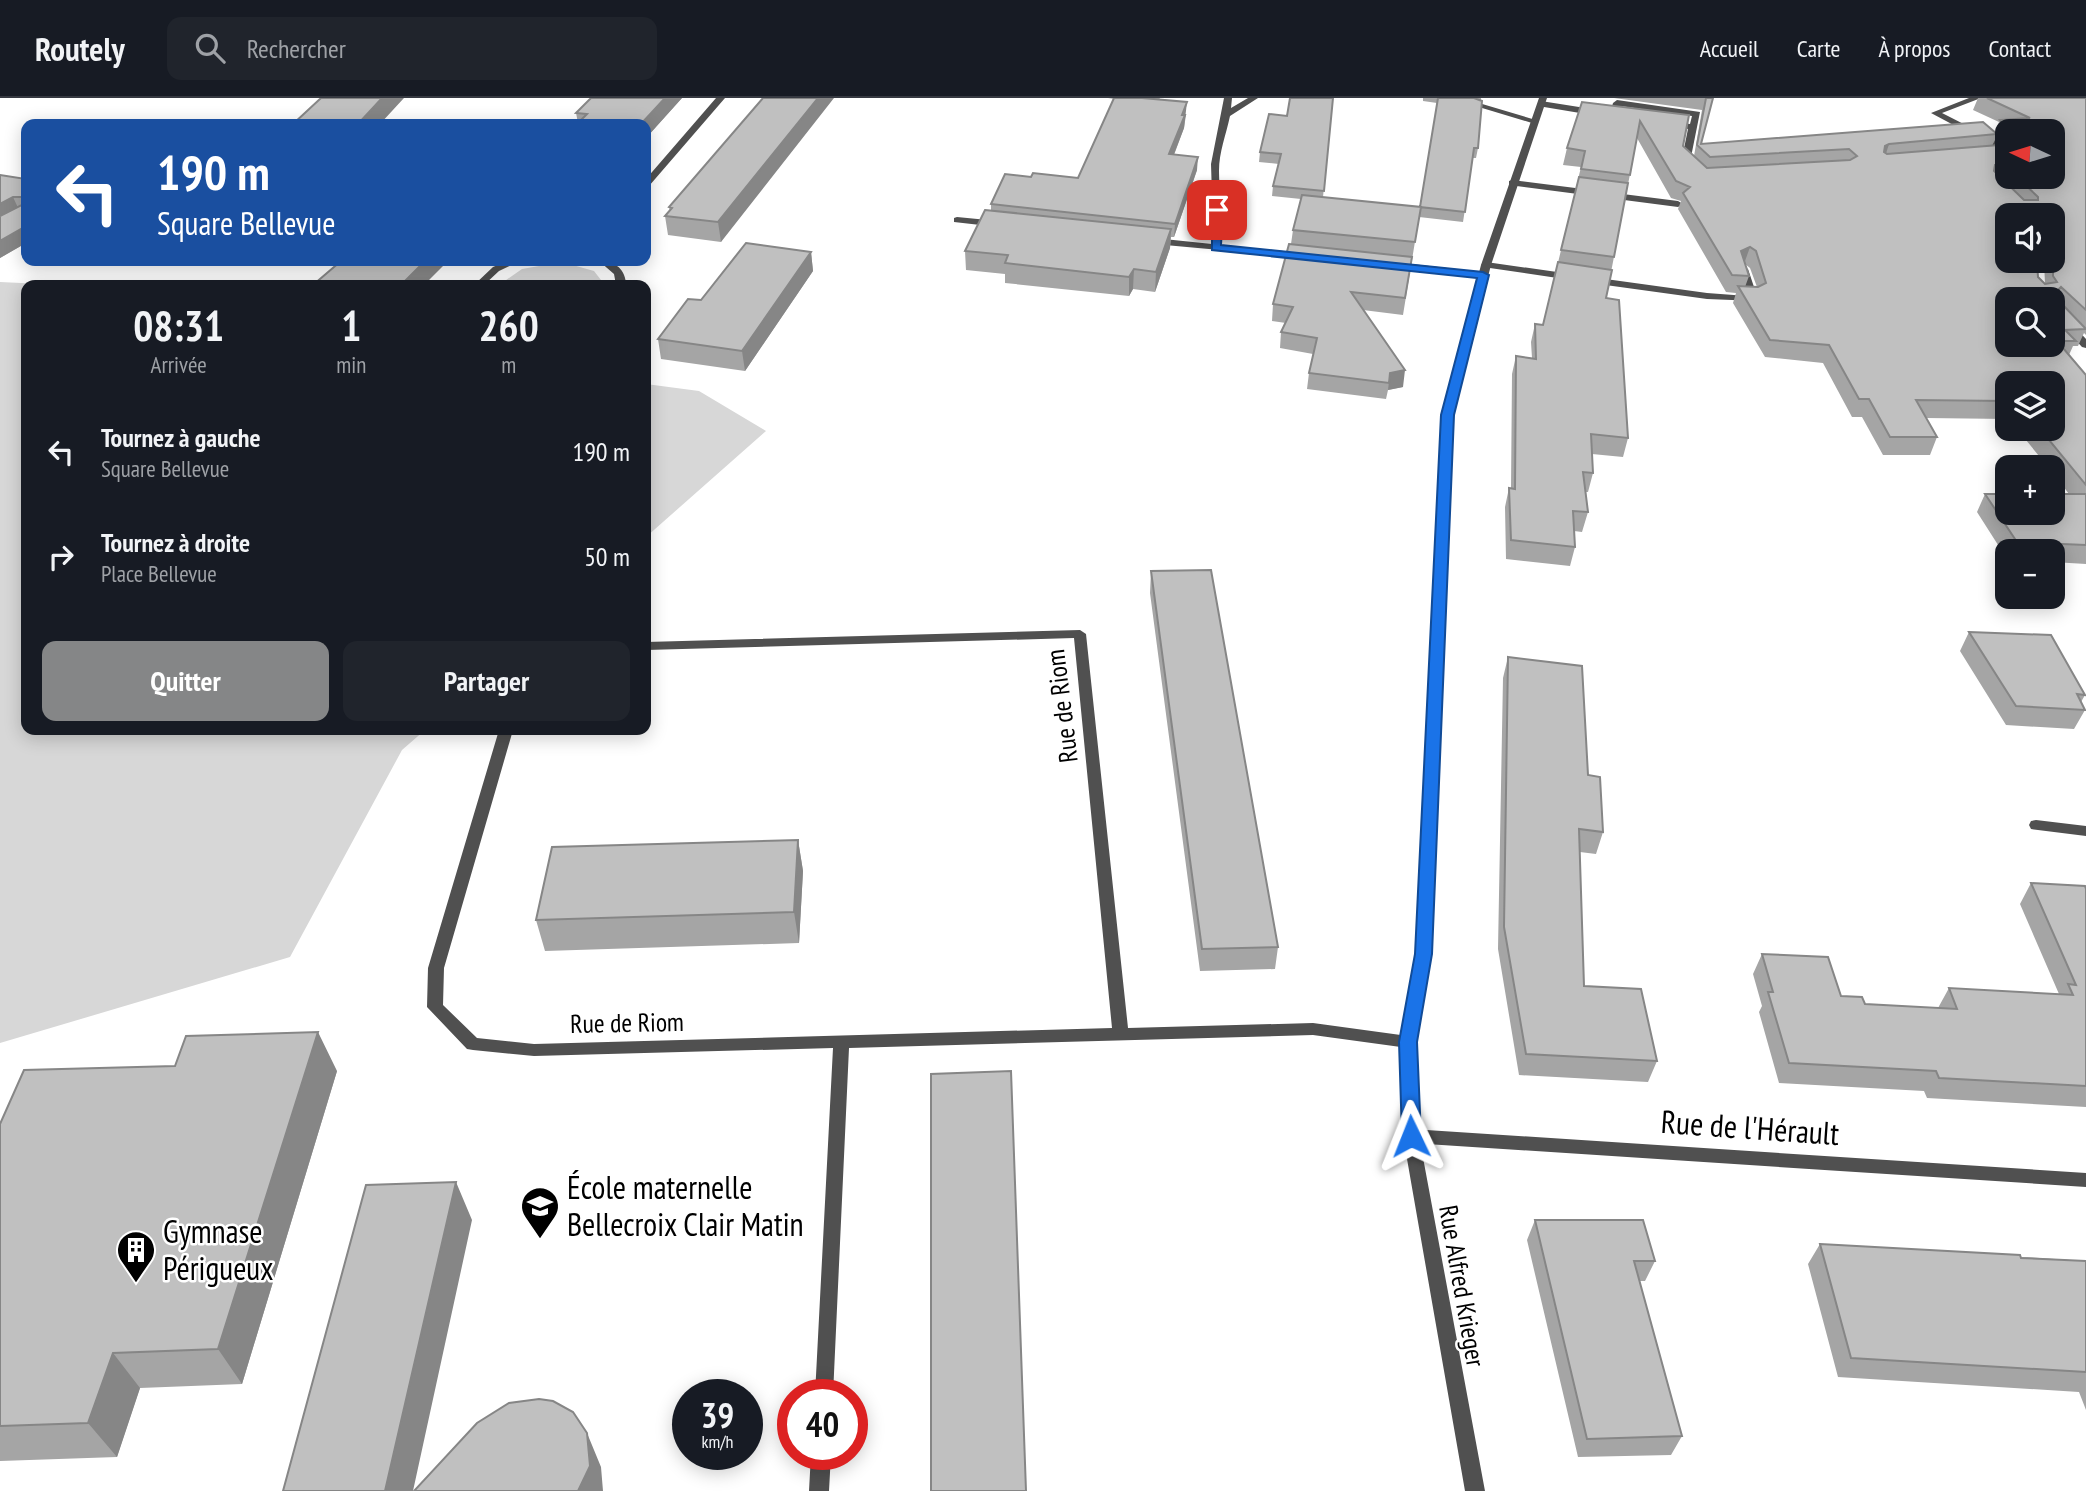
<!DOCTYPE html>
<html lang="fr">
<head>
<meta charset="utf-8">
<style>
	body { margin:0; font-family:"PT Sans Narrow",sans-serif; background:#20242c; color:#f1f3f6; height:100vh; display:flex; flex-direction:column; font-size:26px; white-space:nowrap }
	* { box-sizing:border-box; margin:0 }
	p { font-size:23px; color:#9ea1a6 }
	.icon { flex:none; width:38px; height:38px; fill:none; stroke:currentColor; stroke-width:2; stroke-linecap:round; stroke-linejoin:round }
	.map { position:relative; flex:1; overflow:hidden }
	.side { position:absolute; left:21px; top:182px; width:630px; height:455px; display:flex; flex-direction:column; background:#171b24; border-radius:14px; box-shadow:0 4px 18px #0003 }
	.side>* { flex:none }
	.guide { position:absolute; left:21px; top:21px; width:630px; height:147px; border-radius:14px; box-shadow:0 4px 18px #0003; background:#1a4fa0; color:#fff; overflow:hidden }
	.needle { width:46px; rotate:274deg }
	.controls { position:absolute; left:1995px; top:21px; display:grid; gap:14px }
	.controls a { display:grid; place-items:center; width:70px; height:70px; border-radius:14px; background:#171b24; box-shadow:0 4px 18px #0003; font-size:35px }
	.speed { position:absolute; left:672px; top:1281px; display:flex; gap:14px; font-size:35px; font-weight:700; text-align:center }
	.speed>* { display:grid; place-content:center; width:91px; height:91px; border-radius:50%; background:#171b24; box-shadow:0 4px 18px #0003; line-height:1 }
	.speed small { font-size:18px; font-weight:400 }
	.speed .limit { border:10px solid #d22; background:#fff; color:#111 }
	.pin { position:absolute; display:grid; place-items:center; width:60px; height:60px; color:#fff; margin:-30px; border-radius:14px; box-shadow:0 4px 10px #0006 }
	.me { position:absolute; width:77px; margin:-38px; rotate:358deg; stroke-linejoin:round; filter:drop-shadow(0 0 5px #0008) }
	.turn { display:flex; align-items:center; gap:24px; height:147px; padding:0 21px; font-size:32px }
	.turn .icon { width:91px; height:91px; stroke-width:2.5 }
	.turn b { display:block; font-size:49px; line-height:60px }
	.eta { display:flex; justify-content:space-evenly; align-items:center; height:119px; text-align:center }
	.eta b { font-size:42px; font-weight:800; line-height:49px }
	.cta { display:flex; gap:14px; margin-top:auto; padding:14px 21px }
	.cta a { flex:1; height:80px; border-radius:14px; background:#858687; color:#fff; font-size:28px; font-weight:800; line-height:80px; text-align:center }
	.cta a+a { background:#20242c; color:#f1f3f6 }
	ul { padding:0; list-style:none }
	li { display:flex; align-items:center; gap:21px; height:105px; padding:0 21px }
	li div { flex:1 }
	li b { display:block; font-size:26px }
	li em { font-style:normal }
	header { display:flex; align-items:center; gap:42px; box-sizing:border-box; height:98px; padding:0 35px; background:#171b24; border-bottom:2px solid #363941 }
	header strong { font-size:33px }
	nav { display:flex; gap:38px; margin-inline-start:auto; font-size:24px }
	.search { width:490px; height:63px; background:#20242c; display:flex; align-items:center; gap:18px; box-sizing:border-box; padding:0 24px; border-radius:14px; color:#9ea1a6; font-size:26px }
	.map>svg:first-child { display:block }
</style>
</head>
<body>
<header>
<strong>Routely</strong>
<div class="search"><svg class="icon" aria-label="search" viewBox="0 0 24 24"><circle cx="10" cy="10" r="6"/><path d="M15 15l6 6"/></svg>Rechercher</div>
<nav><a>Accueil</a><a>Carte</a><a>À propos</a><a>Contact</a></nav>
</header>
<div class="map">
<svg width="2086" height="1393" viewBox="0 0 2086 1393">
	<rect width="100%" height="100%" fill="#fff"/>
	<path fill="#d7d7d7" d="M 562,164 L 594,173 L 601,182 L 601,187 L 499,187 L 522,171 Z
		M 0,184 L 64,187 L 26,187 L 26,632 L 425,632 L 402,652 L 290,859 L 0,945 Z
		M 646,286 L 699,293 L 766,333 L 646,439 Z"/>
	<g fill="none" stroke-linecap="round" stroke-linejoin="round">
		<path fill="#505050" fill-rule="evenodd" d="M 1969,0 L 1981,0 L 1942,15 L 1999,44 L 2004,53 C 2001,57 1993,61 1987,60 L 1987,56 L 1995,52 L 1993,48 L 1931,15 Z
			M 1617,2 L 1700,14 L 1690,64 L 1694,69 L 1693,71 L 1687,71 L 1681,65 L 1688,31 L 1666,26 L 1670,23 L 1690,26 L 1692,18 L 1620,8 L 1615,19 L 1609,19 L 1613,5 Z
			M 1541,3 L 1598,12 L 1602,15 L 1598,18 L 1538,8 L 1538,4 Z
			M 1512,82 L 1678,103 L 1683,106 L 1678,109 L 1509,87 L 1509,83 Z
			M 1486,164 L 1571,176 L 1576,179 L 1571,182 L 1483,169 L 1481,167 Z
			M 1743,168 L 1748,171 L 1758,201 L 1757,203 L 1707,201 L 1591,185 L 1586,182 L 1591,179 L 1707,195 L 1747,198 L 1738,171 Z
			M 2036,722 L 2086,728 L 2086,738 L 2031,731 L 2029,727 L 2031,723 Z"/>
		<path fill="#505050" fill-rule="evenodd" d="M 716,0 L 725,0 L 649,88 L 646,89 L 646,81 Z
			M 1224,0 L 1232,0 L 1231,10 L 1248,0 L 1258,0 L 1230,18 C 1226,37 1219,54 1219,73 C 1219,98 1225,122 1221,147 L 1304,155 L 1307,156 L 1307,160 L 1154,146 L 1149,143 L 1154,140 L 1212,146 L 1213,129 L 1211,66 Z
			M 1449,0 L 1462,0 L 1539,23 L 1532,25 Z
			M 957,119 L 998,123 L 1003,126 L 998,129 L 954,124 L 954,120 Z
			M 507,163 L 520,163 L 499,173 L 484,187 L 474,187 L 493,169 Z
			M 599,163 C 614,162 626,171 626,187 L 616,187 L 614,176 Z
			M 1394,164 L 1483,174 L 1488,177 L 1483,180 L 1391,169 L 1389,167 Z
			M 2053,209 L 2057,210 L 2086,241 L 2086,250 L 2082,249 L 2053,218 Z
			M 1080,532 L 1086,536 L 1128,930 L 1313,925 L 1408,938 L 1414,939 L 1416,944 L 1414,949 L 1408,950 L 1313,937 L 849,950 L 833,1297 L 815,1297 L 833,950 L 534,958 L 473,952 L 467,951 L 427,909 L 428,870 L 499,632 L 513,632 L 444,870 L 443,907 L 477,940 L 534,946 L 1112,930 L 1074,540 L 646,552 L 646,544 Z
			M 1411,1031 L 2086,1075 L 2086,1089 L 1411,1045 L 1405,1043 L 1403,1038 L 1405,1033 Z
			M 811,1356 L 831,1356 L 829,1393 L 809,1393 Z"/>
		<path fill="#505050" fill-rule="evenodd" d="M 1539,0 L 1547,0 L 1491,167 L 1452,317 L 1432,856 L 1416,944 L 1419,1038 L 1485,1393 L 1465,1393 L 1403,1038 L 1400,944 L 1416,856 L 1442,317 L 1481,167 Z"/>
	</g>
	<path fill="#a5a5a5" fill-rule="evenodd" d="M 591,0 L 682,0 L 646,40 L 646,26 L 578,25 L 576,15 Z
		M 763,0 L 721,144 L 668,137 L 665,118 L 670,113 L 669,109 Z
		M 1108,0 L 1160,0 L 1159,2 L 1186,17 L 1184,30 L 1174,57 L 1197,72 L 1174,139 L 1171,139 L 1170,150 L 1155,194 L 1133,191 L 1129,198 L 1005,185 L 1005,176 L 966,172 L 965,153 L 991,112 L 991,106 L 1031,79 L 1078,80 L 1114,1 Z
		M 1333,0 L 1323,99 L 1420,109 L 1437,5 L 1423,3 L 1423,0 L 1481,0 L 1478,50 L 1476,60 L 1473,60 L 1463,124 L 1419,119 L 1403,217 L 1363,212 L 1403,289 L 1388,292 L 1386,301 L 1307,291 L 1309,275 L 1313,256 L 1280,250 L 1281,234 L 1286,225 L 1272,223 L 1273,206 L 1291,146 L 1293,132 L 1301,101 L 1272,98 L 1273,88 L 1279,66 L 1259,64 L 1260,54 L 1287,18 Z
		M 1614,0 L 1713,0 L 1701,46 L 1995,34 L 1999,24 L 1973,12 L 1978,0 L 2086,0 L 2086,237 L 2084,235 L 2078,248 L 2073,248 L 2069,257 L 2086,277 L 2086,466 L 2053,464 L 2053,453 L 2007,453 L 2007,461 L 1977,414 L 1985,396 L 2069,396 L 2053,375 L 2053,369 L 2048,369 L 2017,331 L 2053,331 L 2007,285 L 2007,321 L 1926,320 L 1937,339 L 1930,357 L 1883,357 L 1862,319 L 1852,319 L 1823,265 L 1765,259 L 1733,205 L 1736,195 L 1726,194 L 1678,111 L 1681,103 L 1671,100 L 1637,40 L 1606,200 L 1628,340 L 1623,359 L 1592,356 L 1593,375 L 1588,394 L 1585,394 L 1588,414 L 1582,434 L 1574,433 L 1575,449 L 1570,468 L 1506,461 L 1505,409 L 1509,390 L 1511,391 L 1512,276 L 1516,258 L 1532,260 L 1531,244 L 1535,226 L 1543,227 L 1581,69 L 1563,67 L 1567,50 L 1582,4 L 1689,17 L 1683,48 L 1694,58 L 1702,12 ZM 2007,33 L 2053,33 L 2053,79 L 2007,79 ZM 1996,40 L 2000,46 L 1992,48 ZM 2007,117 L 2053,117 L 2053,163 L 2044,163 L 2045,186 L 2038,179 ZM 1745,166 L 1750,170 L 1757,189 L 1745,189 L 1749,178 Z
		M 0,77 L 26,81 L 26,145 L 0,160 Z
		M 811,154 L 813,173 L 745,273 L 661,261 L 658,241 L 701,202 Z
		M 1151,473 L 1278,849 L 1275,871 L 1200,873 L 1150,495 Z
		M 1969,534 L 2085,597 L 2081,604 L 2085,612 L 2074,631 L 2006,627 L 1960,553 Z
		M 1508,559 L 1588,677 L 1603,734 L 1596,756 L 1580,754 L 1584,888 L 1657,963 L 1648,984 L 1519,977 L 1498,851 L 1503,580 Z
		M 798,742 L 803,773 L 799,845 L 545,853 L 536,822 Z
		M 2031,785 L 2086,791 L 2086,1009 L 1927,1000 L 1924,993 L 1779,985 L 1759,914 L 1762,908 L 1753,876 L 1762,856 L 1841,898 L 1865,906 L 1938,910 L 1949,890 L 2059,896 L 2020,806 Z
		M 337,973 L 242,1286 L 140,1290 L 117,1359 L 0,1363 L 0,1026 Z
		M 1535,1122 L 1655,1163 L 1645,1183 L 1639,1183 L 1682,1338 L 1671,1357 L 1578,1359 L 1527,1142 Z
		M 1820,1146 L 2086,1163 L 2086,1312 L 2079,1294 L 1838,1279 L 1808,1166 Z"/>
	<path fill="#868686" d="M 382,0 L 404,0 L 380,26 L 358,26 Z
		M 665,0 L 682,0 L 646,40 L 646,26 L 641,26 Z
		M 818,0 L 834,0 L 721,144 L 718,124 Z
		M 1187,4 L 1184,30 L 1169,69 L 1169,56 Z
		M 1889,46 L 1884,62 L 1885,48 Z
		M 1198,59 L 1197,72 L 1174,139 L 1175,126 Z
		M 13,99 L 19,112 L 0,122 L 0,106 Z
		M 26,128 L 26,145 L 0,160 L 0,143 Z
		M 1171,131 L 1170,150 L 1155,194 L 1156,174 Z
		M 1750,149 L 1744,166 L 1741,153 Z
		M 811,154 L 813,173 L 745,273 L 742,253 Z
		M 425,163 L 448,163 L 424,187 L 401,187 Z
		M 1134,171 L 1133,191 L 1129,198 L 1129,179 Z
		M 1405,272 L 1403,289 L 1388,292 L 1390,275 Z
		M 798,742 L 803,773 L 799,845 L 794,814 Z
		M 318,934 L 337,973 L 242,1286 L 218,1251 Z
		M 456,1084 L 472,1122 L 413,1393 L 385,1393 Z
		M 113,1255 L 140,1290 L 117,1359 L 88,1325 Z
		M 587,1335 L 601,1369 L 603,1393 L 578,1393 Z"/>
	<path fill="#c0c0c0" stroke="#868686" stroke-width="2" fill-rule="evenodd" d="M 321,0 L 382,0 L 358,26 L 293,26 Z
		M 591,0 L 665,0 L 641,26 L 577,26 L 587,16 L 576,15 Z
		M 763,0 L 818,0 L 718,124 L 665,118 L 672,110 L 669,109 Z
		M 1114,0 L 1142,0 L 1187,4 L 1182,17 L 1185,17 L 1169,56 L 1198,59 L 1175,126 L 991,106 L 1005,76 L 1031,79 L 1033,75 L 1078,80 Z
		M 1290,0 L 1333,0 L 1324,93 L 1273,88 L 1281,56 L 1260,54 L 1269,16 L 1287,18 Z
		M 1438,0 L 1474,0 L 1482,3 L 1478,50 L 1474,50 L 1465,114 L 1420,109 Z
		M 1706,0 L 1713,0 L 1701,46 L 1983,24 L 1997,36 L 1889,46 L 1885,48 L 1884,54 L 1887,56 L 1999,47 L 2007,41 L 2007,69 L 2004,67 L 1995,67 L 1994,73 L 2024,102 L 2038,102 L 2038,99 L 2017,79 L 2053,79 L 2053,33 L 2010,33 L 2000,22 L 2030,20 L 1987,0 L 2086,0 L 2086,212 L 2061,189 L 2058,192 L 2059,203 L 2086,231 L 2065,232 L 2076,243 L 2057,243 L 2086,277 L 2086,387 L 2040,331 L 2053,331 L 2053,285 L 2007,285 L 2007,303 L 1916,302 L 1937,339 L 1890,339 L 1869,301 L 1859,301 L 1829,247 L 1770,242 L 1738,188 L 1758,189 L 1766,185 L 1756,153 L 1750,149 L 1741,153 L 1749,178 L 1732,177 L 1683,95 L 1690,89 L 1676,83 L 1640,23 L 1630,77 L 1581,71 L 1585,53 L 1567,50 L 1582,4 L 1689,17 L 1683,48 L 1707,70 L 1850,62 L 1857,58 L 1849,51 L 1710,59 L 1697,47 ZM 2007,117 L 2053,117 L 2053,178 L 2057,184 L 2045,186 L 2038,179 L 2037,163 L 2007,163 ZM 2007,201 L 2053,201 L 2053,247 L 2007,247 Z
		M 0,77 L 26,81 L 26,128 L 0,143 L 0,118 L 22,107 L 22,99 L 13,99 L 0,106 Z
		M 1579,79 L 1628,85 L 1614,159 L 1561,152 Z
		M 1302,97 L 1421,109 L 1415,144 L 1293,132 Z
		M 985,112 L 1171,131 L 1156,174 L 1134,171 L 1129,179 L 1005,165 L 1008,157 L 965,153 Z
		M 746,145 L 811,154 L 742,253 L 658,241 L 688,201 L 701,202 Z
		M 1289,146 L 1412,159 L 1405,200 L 1351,194 L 1405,272 L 1390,275 L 1389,285 L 1309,275 L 1317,240 L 1281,234 L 1293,209 L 1273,206 Z
		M 341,163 L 425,163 L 401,187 L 313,187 Z
		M 1558,164 L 1612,172 L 1606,200 L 1619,202 L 1628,340 L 1591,336 L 1593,375 L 1583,374 L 1588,414 L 1573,413 L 1575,449 L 1511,442 L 1509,390 L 1515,391 L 1516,258 L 1536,261 L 1535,226 L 1543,227 Z
		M 1985,396 L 2007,396 L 2007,415 L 2053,415 L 2053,396 L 2086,396 L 2086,447 L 2017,444 Z
		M 1211,472 L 1278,849 L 1202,851 L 1151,473 Z
		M 1969,534 L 2051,537 L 2085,597 L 2077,596 L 2085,612 L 2016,608 Z
		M 1508,559 L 1582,568 L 1588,677 L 1600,679 L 1603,734 L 1579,731 L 1584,888 L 1641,891 L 1657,963 L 1526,956 L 1504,829 Z
		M 798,742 L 794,814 L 536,822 L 552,749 Z
		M 2031,785 L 2085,788 L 2086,791 L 2086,988 L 1939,980 L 1936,973 L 1789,965 L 1768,894 L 1773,894 L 1762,856 L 1828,859 L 1841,898 L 1862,899 L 1865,906 L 1957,911 L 1949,890 L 2073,897 L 2068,886 L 2076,887 Z
		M 318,934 L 218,1251 L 113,1255 L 88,1325 L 0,1328 L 0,1026 L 24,972 L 175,968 L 186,938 Z
		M 1011,973 L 1026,1393 L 931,1393 L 931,976 Z
		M 456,1084 L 385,1393 L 283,1393 L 366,1087 Z
		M 1535,1122 L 1643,1122 L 1655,1163 L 1634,1163 L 1682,1338 L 1587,1341 Z
		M 1820,1146 L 2020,1157 L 2021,1160 L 2086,1163 L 2086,1274 L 1851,1260 Z
		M 539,1301 L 553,1303 L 573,1314 L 587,1335 L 590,1368 L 578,1393 L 414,1393 L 477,1325 L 509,1305 Z"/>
	<path fill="#1a73e8" stroke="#114b97" stroke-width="2" d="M 1217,109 L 1223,112 L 1221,147 L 1483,174 L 1489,177 L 1454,317 L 1432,856 L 1417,944 L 1421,1038 L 1418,1044 L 1404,1044 L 1402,1038 L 1399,944 L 1415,856 L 1441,317 L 1477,180 L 1212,152 L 1212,112 Z"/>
	<defs>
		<symbol id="school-pin" viewBox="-11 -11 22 30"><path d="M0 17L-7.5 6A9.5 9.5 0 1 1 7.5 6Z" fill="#000" stroke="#fff"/><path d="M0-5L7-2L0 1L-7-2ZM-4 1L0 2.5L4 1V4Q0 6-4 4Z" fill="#fff"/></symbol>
		<symbol id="building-pin" viewBox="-11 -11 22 30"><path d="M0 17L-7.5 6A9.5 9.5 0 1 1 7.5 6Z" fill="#000" stroke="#fff"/><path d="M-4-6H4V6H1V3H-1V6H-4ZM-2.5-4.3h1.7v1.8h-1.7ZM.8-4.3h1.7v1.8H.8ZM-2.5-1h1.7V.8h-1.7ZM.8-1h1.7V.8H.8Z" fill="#fff"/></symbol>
	</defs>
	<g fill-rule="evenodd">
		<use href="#school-pin" x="518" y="1086" width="44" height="60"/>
		<use href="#building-pin" x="114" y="1130" width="44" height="60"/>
	</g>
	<g text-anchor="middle" stroke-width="5" stroke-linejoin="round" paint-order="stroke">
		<g font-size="26" fill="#000" stroke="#fff">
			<text transform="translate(1062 608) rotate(-97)" y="9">Rue de Riom</text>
			<text transform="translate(627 925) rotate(-1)" y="9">Rue de Riom</text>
			<text transform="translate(1462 1188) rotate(80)" y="9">Rue Alfred Krieger</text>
		</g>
		<g font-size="32" fill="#000" stroke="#fff">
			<text transform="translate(1750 1030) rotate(4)" y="11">Rue de l'Hérault</text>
		</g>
		<g font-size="32" fill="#000" stroke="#fff" text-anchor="start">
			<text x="567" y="1101">École maternelle<tspan x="567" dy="37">Bellecroix Clair Matin</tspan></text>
			<text x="163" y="1145">Gymnase<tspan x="163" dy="37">Périgueux</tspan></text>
		</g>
	</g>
</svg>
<div class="controls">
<a><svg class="needle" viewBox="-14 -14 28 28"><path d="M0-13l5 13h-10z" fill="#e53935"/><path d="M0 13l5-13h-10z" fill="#9ea1a6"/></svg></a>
<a><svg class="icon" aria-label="sound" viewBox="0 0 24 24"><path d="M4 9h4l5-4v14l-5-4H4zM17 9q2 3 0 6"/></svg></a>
<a><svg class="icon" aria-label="search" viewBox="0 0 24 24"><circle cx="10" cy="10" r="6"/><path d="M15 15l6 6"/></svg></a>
<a><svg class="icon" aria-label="layers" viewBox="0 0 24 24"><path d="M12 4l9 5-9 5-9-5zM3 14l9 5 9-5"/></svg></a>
<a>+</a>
<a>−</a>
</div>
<div class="speed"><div>39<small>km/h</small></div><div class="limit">40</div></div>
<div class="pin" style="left:1217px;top:112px;background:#d93025"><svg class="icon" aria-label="arrive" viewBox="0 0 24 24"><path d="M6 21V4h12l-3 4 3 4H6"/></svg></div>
<svg class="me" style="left:1411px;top:1038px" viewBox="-20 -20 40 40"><path d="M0-17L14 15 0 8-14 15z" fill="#1a73e8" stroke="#fff" stroke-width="4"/></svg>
<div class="guide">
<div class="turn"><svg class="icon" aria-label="left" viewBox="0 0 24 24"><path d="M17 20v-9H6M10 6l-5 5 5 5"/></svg><div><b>190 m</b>Square Bellevue</div></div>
</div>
<section class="side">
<div class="eta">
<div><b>08:31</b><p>Arrivée</p></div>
<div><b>1</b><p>min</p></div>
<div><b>260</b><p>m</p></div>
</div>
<ul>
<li><svg class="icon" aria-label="left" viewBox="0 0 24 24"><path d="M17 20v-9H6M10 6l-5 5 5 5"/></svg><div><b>Tournez à gauche</b><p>Square Bellevue</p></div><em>190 m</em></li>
<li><svg class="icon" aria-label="right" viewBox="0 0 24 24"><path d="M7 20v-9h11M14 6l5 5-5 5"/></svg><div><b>Tournez à droite</b><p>Place Bellevue</p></div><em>50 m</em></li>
</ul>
<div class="cta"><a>Quitter</a><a>Partager</a></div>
</section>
</div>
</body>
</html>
